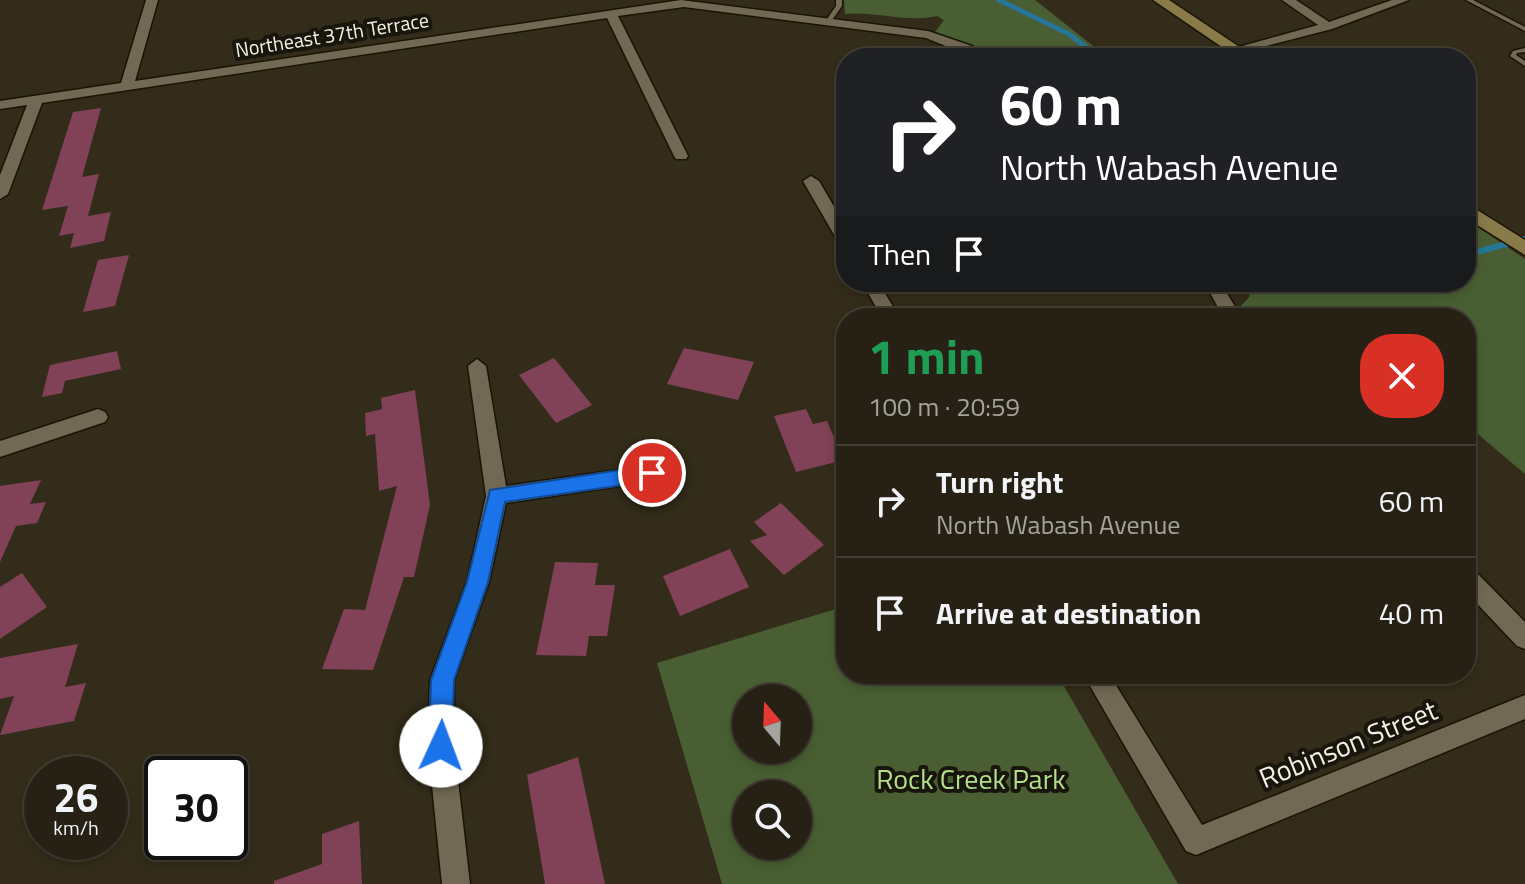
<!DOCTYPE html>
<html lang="en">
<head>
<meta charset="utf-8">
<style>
	body { margin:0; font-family:"Titillium Web",sans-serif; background:#322e22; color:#f1f3f6; height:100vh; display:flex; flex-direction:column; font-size:30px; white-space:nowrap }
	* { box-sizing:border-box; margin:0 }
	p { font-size:26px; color:#a4a3a0 }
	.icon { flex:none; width:44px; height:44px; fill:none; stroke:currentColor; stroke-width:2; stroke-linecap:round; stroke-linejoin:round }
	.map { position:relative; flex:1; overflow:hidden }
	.drawer { position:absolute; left:836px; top:308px; width:640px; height:376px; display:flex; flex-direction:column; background:#262114; border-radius:32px; box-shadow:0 4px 12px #0003,0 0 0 2px #423e34 }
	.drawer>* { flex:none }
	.guide { position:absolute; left:836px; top:48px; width:640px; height:244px; border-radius:32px; box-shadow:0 4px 12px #0003,0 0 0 2px #423e34; background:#202124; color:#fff; overflow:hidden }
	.needle { width:52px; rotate:341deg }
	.buttons { position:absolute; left:732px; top:684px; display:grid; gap:16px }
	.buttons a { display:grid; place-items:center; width:80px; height:80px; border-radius:50%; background:#262114; box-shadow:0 4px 12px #0003,0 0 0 2px #423e34; font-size:40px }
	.speed { position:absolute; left:24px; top:756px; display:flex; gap:16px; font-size:40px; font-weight:700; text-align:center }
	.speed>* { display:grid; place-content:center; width:104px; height:104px; border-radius:50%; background:#262114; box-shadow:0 4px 12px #0003,0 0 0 2px #423e34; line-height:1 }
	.speed small { font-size:20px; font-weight:400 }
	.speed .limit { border:4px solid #111; border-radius:12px; background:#fff; color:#111 }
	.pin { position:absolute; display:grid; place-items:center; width:68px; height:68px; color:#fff; margin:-34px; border:4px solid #fff; border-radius:50%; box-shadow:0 2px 8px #0007 }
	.me { position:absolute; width:88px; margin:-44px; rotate:2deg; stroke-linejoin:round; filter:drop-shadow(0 0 6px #0008) }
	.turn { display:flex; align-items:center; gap:28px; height:168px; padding:0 32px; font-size:36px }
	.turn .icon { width:104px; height:104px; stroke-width:2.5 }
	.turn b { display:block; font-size:56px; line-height:68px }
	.then { display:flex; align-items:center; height:76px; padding:0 32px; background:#0003; gap:16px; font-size:30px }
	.round { display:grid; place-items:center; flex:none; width:84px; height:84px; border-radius:32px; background:#322e22 }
	.headline { display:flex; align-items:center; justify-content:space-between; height:136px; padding:0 32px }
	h1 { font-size:48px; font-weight:700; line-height:60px; color:#1e9e55 }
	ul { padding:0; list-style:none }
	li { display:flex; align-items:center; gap:24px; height:112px; padding:0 32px; border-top:2px solid #423e34 }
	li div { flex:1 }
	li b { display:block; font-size:30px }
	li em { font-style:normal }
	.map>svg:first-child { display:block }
</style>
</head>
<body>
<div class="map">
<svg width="1525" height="884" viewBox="0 0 1525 884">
	<rect width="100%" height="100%" fill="#332c1a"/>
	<path fill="#495f33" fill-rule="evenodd" d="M 844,0 L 1035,0 L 1102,53 L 1099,58 L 995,58 L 973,46 L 935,32 L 944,20 L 937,16 C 905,23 877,11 845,14 Z
		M 1466,219 L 1525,259 L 1525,474 L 1466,424 L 1466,318 L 1244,318 L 1239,308 L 1250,296 L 1242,282 L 1466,282 Z
		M 846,606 L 846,674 L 1057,674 L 1178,884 L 722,884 L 657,663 ZM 746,698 L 798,698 L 798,750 L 746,750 ZM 746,794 L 798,794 L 798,846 L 746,846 Z"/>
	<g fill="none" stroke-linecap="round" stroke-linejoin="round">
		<path stroke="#267698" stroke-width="5" d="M 999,0 L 1069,34 L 1087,48 L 1084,58"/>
		<path stroke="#267698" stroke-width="6" d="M 1466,255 L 1525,239"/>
	</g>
	<path fill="#814157" d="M 101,108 L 82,177 L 99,174 L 88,216 L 111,212 L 104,241 L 70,248 L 74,233 L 59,236 L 68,206 L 42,210 L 73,112 Z
		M 129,255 L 115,306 L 83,312 L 98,260 Z
		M 684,348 L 754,362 L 738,400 L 667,384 Z
		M 117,351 L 121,369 L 65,381 L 62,393 L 42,397 L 50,365 Z
		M 554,358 L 592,405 L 556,423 L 519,375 Z
		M 415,390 L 430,505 L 414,577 L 404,577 L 373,670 L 322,669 L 344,609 L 365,610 L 397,486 L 379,491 L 375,434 L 366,436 L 365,413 L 382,409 L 381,398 Z
		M 806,409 L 813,424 L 827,421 L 844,460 L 796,472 L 774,416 Z
		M 41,480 L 30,504 L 46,502 L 37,523 L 16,526 L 0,562 L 0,486 Z
		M 781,503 L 824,545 L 784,575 L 750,541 L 767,535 L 754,522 Z
		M 730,549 L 749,587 L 680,616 L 663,576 Z
		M 555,562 L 598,563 L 595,585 L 615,585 L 607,636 L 589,636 L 586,656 L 536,655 Z
		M 22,573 L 47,607 L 0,639 L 0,587 Z
		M 78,644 L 65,687 L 86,683 L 74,721 L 0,735 L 14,696 L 0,699 L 0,658 Z
		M 578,757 L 605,884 L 545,884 L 527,775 Z
		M 359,821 L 362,884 L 274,884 L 274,881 L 322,864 L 322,834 Z"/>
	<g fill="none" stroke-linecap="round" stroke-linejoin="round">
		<defs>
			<path id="lane" d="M 836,0 L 842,0 L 842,6 L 830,23 L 826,23 L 825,22 L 836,6 Z
				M 1466,0 L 1473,0 L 1525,27 L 1525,31 Z
				M 1525,48 L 1525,52 L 1517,53 L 1516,55 L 1525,61 L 1525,66 L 1510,56 L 1513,51 Z"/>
			<path id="street" d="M 146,0 L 158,0 L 135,81 L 681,0 L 928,31 L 972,46 L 991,58 L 975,58 L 926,38 L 684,7 L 618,16 L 688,156 L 686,159 L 676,159 L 674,156 L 607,18 L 42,103 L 8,194 L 0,199 L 0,175 L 27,105 L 0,109 L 0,101 L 121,83 Z
				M 1282,0 L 1296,0 L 1329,22 L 1392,0 L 1409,0 L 1332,29 L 1235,54 L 1235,48 L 1318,25 Z
				M 811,176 L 819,181 L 846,227 L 846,246 L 840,245 L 803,181 Z
				M 862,282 L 878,282 L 900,318 L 882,318 Z
				M 1204,282 L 1220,282 L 1242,318 L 1224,318 Z
				M 477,359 L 486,366 L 506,486 L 652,465 L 659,467 L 662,473 L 659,479 L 652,481 L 506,503 L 489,582 L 454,680 L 454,746 L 470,884 L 442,884 L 428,746 L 430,680 L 467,582 L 486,496 L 468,366 Z
				M 98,409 L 105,412 L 108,417 L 105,422 L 0,457 L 0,441 Z
				M 1466,567 L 1474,570 L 1525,622 L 1525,649 L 1517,646 L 1466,592 Z
				M 1083,674 L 1109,674 L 1202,825 L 1525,695 L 1525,719 L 1196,855 L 1186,851 Z"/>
			<path id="secondary" d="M 1153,0 L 1169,0 L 1256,58 L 1238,58 Z
				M 1466,203 L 1525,240 L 1525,255 L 1466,218 Z"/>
		</defs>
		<use href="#lane" stroke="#1b1404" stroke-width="3"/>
		<use href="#street" stroke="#1b1404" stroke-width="3"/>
		<use href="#secondary" stroke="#1b1404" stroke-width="3"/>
		<use href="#lane" fill="#716954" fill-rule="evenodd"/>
		<use href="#street" fill="#716954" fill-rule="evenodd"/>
		<use href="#secondary" fill="#897a4a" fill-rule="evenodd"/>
	</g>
	<path fill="#1a73e8" stroke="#114b97" stroke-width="2" d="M 652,465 L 659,468 L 662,473 L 659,478 L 652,481 L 505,502 L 488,582 L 454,680 L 452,746 L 449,754 L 441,758 L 432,754 L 429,746 L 431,680 L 467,582 L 490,490 Z"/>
	<g text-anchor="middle" stroke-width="8" stroke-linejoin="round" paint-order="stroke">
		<g font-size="20" fill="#f5f0e5" stroke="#18150d">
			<text transform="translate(332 35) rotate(-9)" y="7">Northeast 37th Terrace</text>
		</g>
		<g font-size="28" fill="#f5f0e5" stroke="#18150d">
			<text transform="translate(1348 744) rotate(-22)" y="10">Robinson Street</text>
		</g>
		<g font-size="28" fill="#b3df89" stroke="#18150d">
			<text x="971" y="789">Rock Creek Park</text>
		</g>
	</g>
</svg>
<div class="buttons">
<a><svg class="needle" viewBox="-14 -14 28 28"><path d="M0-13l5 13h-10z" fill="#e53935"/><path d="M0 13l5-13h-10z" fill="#a4a3a0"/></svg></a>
<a><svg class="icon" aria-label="search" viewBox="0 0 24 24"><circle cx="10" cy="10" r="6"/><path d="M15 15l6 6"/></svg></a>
</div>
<div class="speed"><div>26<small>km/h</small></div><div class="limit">30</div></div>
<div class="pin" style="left:652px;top:473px;background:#d93025"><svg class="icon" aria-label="arrive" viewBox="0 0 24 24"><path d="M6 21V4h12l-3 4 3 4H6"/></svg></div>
<svg class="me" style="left:441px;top:746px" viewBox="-20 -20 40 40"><circle r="19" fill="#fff"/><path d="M0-13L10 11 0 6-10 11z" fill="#1a73e8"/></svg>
<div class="guide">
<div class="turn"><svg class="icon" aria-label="right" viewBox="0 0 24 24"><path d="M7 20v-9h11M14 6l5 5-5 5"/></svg><div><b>60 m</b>North Wabash Avenue</div></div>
<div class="then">Then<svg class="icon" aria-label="arrive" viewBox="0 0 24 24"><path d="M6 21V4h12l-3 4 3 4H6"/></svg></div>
</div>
<section class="drawer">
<div class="headline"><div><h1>1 min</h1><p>100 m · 20:59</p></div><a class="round" style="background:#d93025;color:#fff"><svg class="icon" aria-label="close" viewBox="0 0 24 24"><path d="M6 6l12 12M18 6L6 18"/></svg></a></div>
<ul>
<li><svg class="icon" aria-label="right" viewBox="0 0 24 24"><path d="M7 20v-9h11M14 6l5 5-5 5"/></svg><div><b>Turn right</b><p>North Wabash Avenue</p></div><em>60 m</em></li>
<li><svg class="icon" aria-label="arrive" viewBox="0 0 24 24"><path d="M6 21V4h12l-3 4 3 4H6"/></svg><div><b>Arrive at destination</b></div><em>40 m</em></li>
</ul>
</section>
</div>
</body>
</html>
